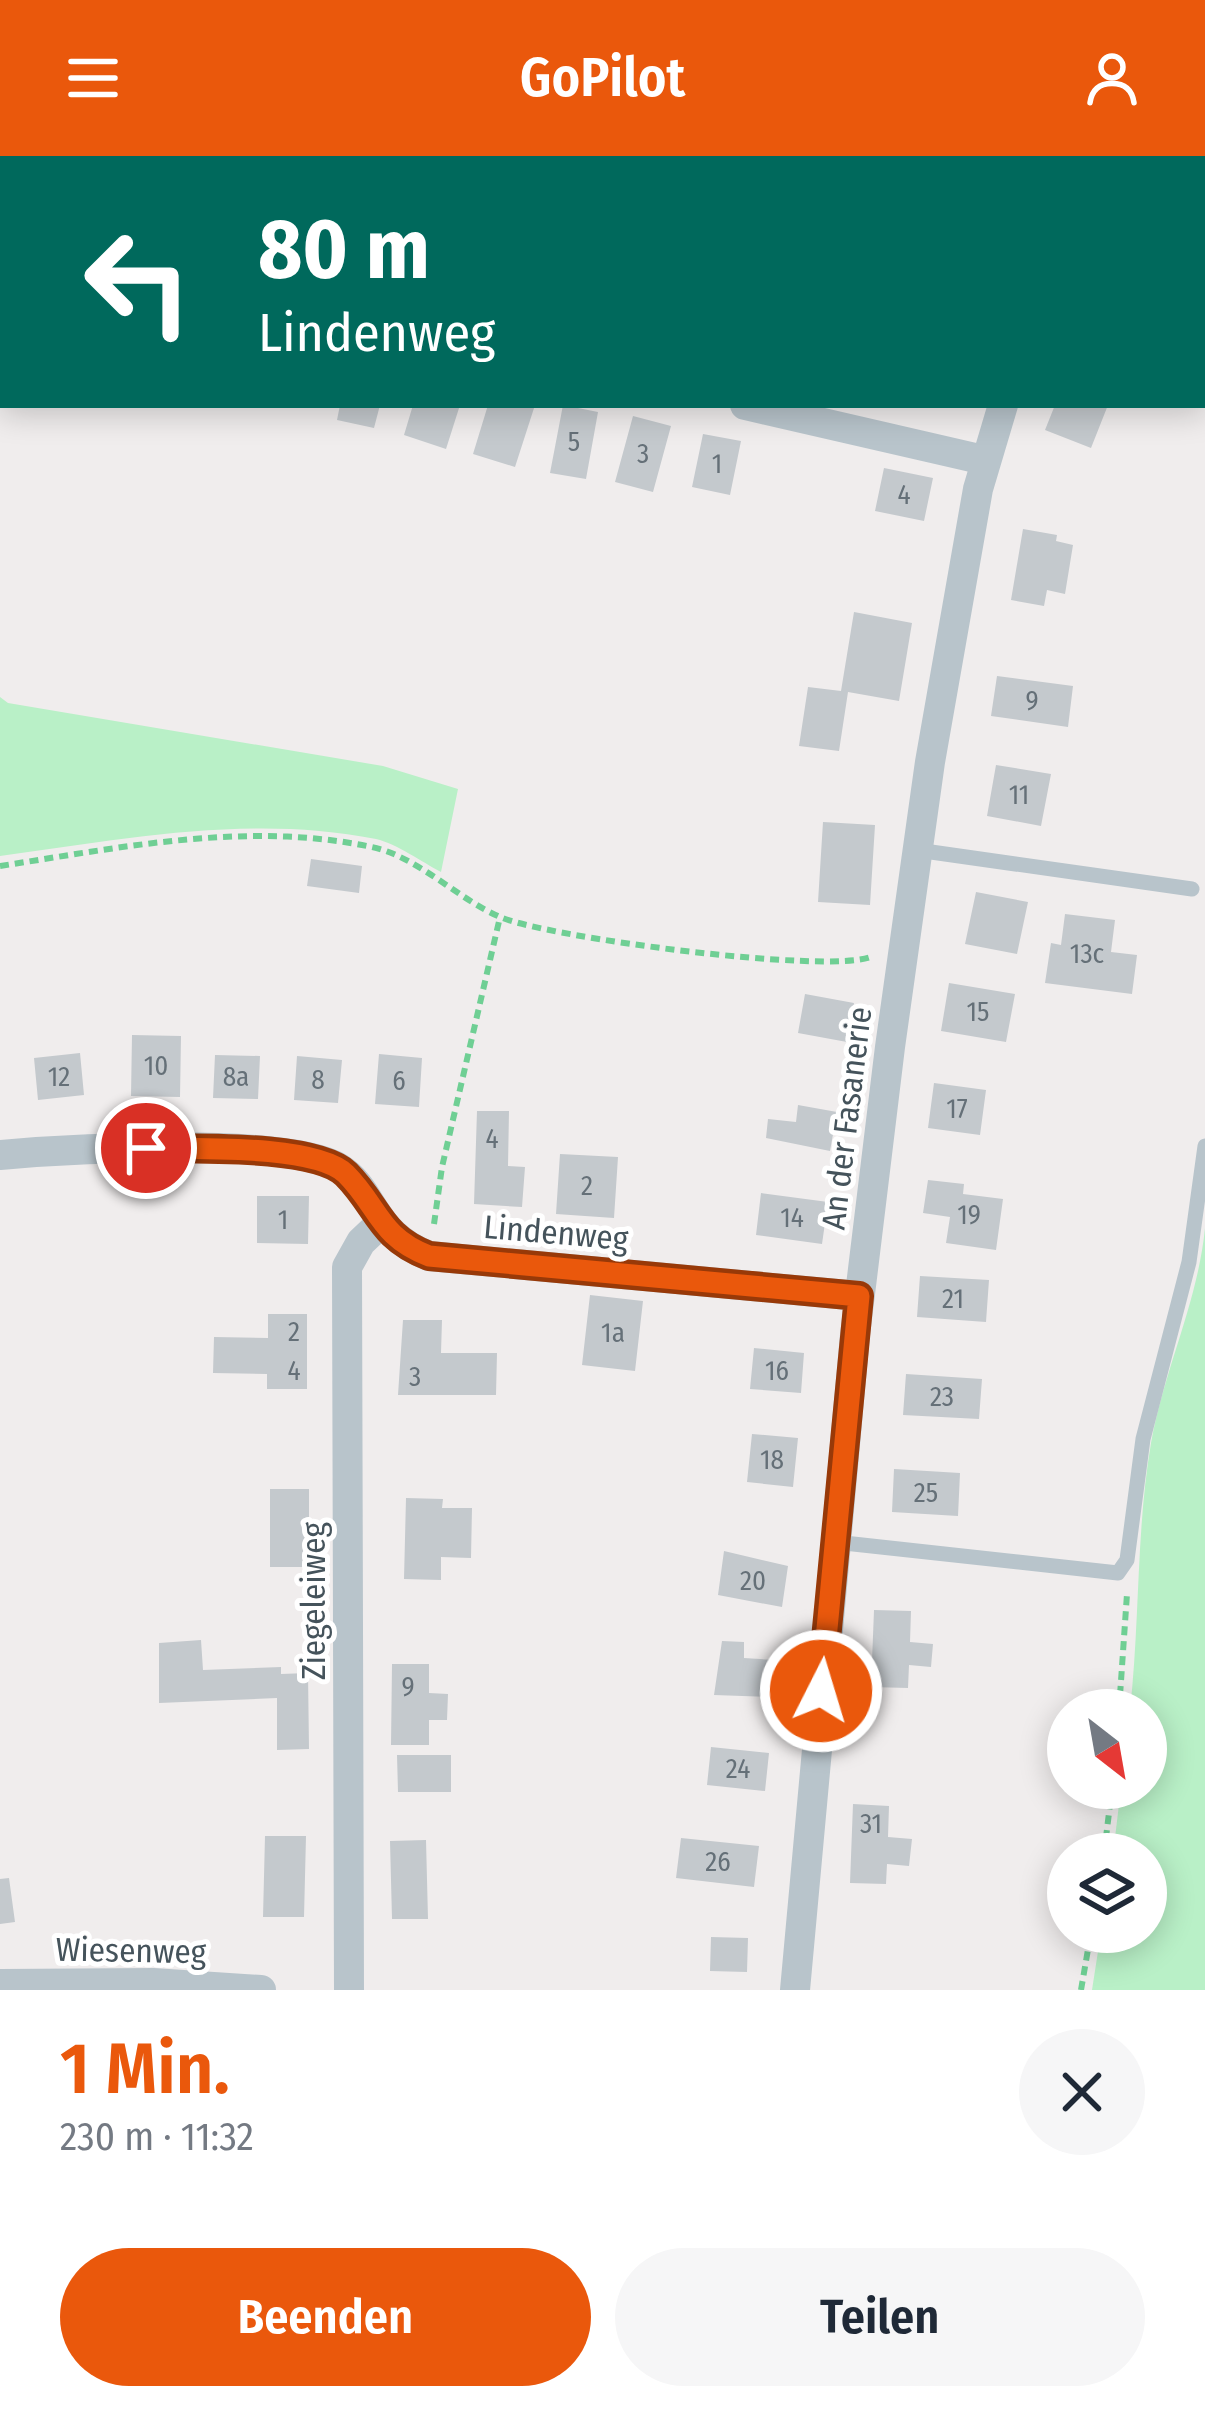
<!DOCTYPE html>
<html lang="de">
<head>
<meta charset="utf-8">
<style>
	body { margin:0; font-family:"Fira Sans Condensed",sans-serif; background:#f6f6f7; color:#1f2937; height:100vh; display:flex; flex-direction:column; font-size:45px; white-space:nowrap }
	* { box-sizing:border-box; margin:0 }
	p { font-size:39px; color:#747a83 }
	.icon { flex:none; width:66px; height:66px; fill:none; stroke:currentColor; stroke-width:2; stroke-linecap:round; stroke-linejoin:round }
	.map { position:relative; height:1834px; overflow:hidden }
	.details { display:flex; flex-direction:column; background:#fff; flex:1 }
	.details>* { flex:none }
	.banner { position:absolute; left:0px; top:0px; width:1206px; height:252px; box-shadow:0 6px 30px #0003; background:#00695c; color:#fff; overflow:hidden }
	.needle { width:78px; rotate:149deg }
	.tools { position:absolute; left:1047px; top:1533px; display:grid; gap:24px }
	.tools a { display:grid; place-items:center; width:120px; height:120px; border-radius:50%; background:#fff; box-shadow:0 6px 30px #0003; font-size:60px }
	.pin { position:absolute; display:grid; place-items:center; width:102px; height:102px; color:#fff; margin:-51px; border:6px solid #fff; border-radius:50%; box-shadow:0 3px 12px #0007 }
	.me { position:absolute; width:132px; margin:-66px; rotate:5deg; stroke-linejoin:round; filter:drop-shadow(0 0 9px #0008) }
	.turn { display:flex; align-items:center; gap:42px; height:252px; padding:0 60px; font-size:54px }
	.turn .icon { width:156px; height:156px; stroke-width:2.5 }
	.turn b { display:block; font-size:84px; line-height:102px }
	.round { display:grid; place-items:center; flex:none; width:126px; height:126px; border-radius:63px; background:#f6f6f7 }
	.headline { display:flex; align-items:center; justify-content:space-between; height:204px; padding:0 60px }
	h1 { font-size:72px; font-weight:600; line-height:90px; color:#ea580c }
	.cta { display:flex; gap:24px; margin-top:auto; padding:24px 60px }
	.cta a { flex:1; height:138px; border-radius:72px; background:#ea580c; color:#fff; font-size:48px; font-weight:600; line-height:138px; text-align:center }
	.cta a+a { background:#f6f6f7; color:#1f2937 }
	header { display:flex; justify-content:space-between; align-items:center; height:156px; padding:0 60px; background:#ea580c; color:#fff; font-size:54px; font-weight:600 }
	.map>svg:first-child { display:block }
</style>
</head>
<body>
<header><svg class="icon" aria-label="menu" viewBox="0 0 24 24"><path d="M4 6h16M4 12h16M4 18h16"/></svg>GoPilot<svg class="icon" aria-label="person" viewBox="0 0 24 24"><circle cx="12" cy="8" r="4"/><path d="M4 21q1-7 8-7t8 7"/></svg></header>
<div class="map">
<svg width="1205" height="1834" viewBox="0 0 1205 1834">
	<rect width="100%" height="100%" fill="#f0eded"/>
	<path fill="#b9f0c7" d="M 0,541 L 8,547 L 383,610 L 458,633 L 441,716 C 422,706 397,688 376,683 C 251,658 124,683 0,700 Z
		M 1205,1072 L 1205,1834 L 1092,1834 L 1101,1776 L 1146,1776 L 1146,1698 L 1113,1698 L 1121,1632 L 1146,1632 L 1146,1554 L 1130,1554 C 1140,1465 1136,1375 1151,1287 C 1164,1214 1198,1145 1205,1072 Z"/>
	<path fill="#c4c9cd" d="M 340,249 L 380,249 L 374,272 L 337,264 Z
		M 413,249 L 460,249 L 446,293 L 404,279 Z
		M 488,249 L 535,249 L 515,311 L 473,298 Z
		M 563,249 L 598,256 L 586,323 L 550,317 Z
		M 1055,249 L 1108,249 L 1091,292 L 1045,274 Z
		M 633,260 L 671,270 L 653,336 L 615,326 Z
		M 703,278 L 741,285 L 730,339 L 692,331 Z
		M 884,312 L 933,322 L 924,365 L 875,355 Z
		M 1023,373 L 1057,379 L 1056,385 L 1073,389 L 1065,438 L 1047,434 L 1044,450 L 1011,444 Z
		M 854,456 L 912,467 L 899,545 L 848,536 L 839,595 L 799,590 L 808,531 L 841,535 Z
		M 997,520 L 1073,530 L 1068,571 L 991,560 Z
		M 996,609 L 1051,618 L 1041,670 L 987,660 Z
		M 823,666 L 875,669 L 870,749 L 818,746 Z
		M 311,703 L 362,710 L 359,737 L 307,730 Z
		M 976,736 L 1028,746 L 1017,798 L 965,788 Z
		M 1065,758 L 1115,764 L 1111,796 L 1137,799 L 1132,838 L 1045,827 L 1051,787 L 1061,789 Z
		M 949,827 L 1015,838 L 1006,886 L 941,875 Z
		M 805,838 L 854,847 L 847,886 L 798,877 Z
		M 132,879 L 181,880 L 180,941 L 131,940 Z
		M 80,897 L 84,939 L 38,944 L 34,902 Z
		M 379,898 L 422,902 L 419,951 L 375,948 Z
		M 215,899 L 260,900 L 258,943 L 213,942 Z
		M 297,900 L 342,904 L 338,947 L 294,944 Z
		M 934,927 L 986,934 L 980,979 L 928,972 Z
		M 798,949 L 837,956 L 830,995 L 766,982 L 768,963 L 796,966 Z
		M 477,955 L 509,955 L 508,1010 L 525,1011 L 522,1051 L 474,1048 Z
		M 560,998 L 618,1001 L 614,1062 L 556,1058 Z
		M 928,1024 L 964,1028 L 963,1038 L 1003,1043 L 996,1094 L 946,1087 L 950,1061 L 923,1057 Z
		M 761,1037 L 828,1046 L 822,1088 L 756,1079 Z
		M 257,1040 L 309,1040 L 308,1088 L 257,1087 Z
		M 920,1120 L 989,1124 L 986,1166 L 917,1161 Z
		M 590,1139 L 643,1145 L 635,1215 L 582,1209 Z
		M 268,1158 L 307,1158 L 307,1233 L 267,1233 L 267,1218 L 213,1217 L 214,1181 L 268,1182 Z
		M 403,1164 L 442,1164 L 441,1197 L 497,1197 L 496,1239 L 398,1239 Z
		M 754,1192 L 804,1197 L 801,1237 L 750,1233 Z
		M 906,1218 L 982,1223 L 979,1263 L 903,1259 Z
		M 752,1278 L 798,1282 L 793,1331 L 747,1326 Z
		M 894,1313 L 960,1317 L 958,1360 L 892,1356 Z
		M 270,1333 L 309,1333 L 309,1411 L 270,1411 Z
		M 406,1342 L 443,1343 L 442,1352 L 472,1352 L 471,1402 L 441,1401 L 441,1424 L 404,1423 Z
		M 724,1395 L 788,1410 L 782,1451 L 718,1439 Z
		M 874,1454 L 911,1455 L 910,1486 L 933,1488 L 931,1511 L 909,1509 L 908,1532 L 871,1531 Z
		M 201,1484 L 203,1514 L 281,1511 L 281,1518 L 308,1517 L 309,1593 L 277,1594 L 277,1542 L 159,1547 L 159,1487 Z
		M 722,1485 L 744,1486 L 744,1502 L 774,1504 L 773,1541 L 714,1539 Z
		M 392,1508 L 429,1508 L 429,1537 L 448,1538 L 447,1564 L 429,1564 L 429,1589 L 391,1589 Z
		M 711,1591 L 769,1597 L 765,1635 L 707,1629 Z
		M 397,1599 L 451,1599 L 451,1636 L 398,1636 Z
		M 853,1648 L 889,1650 L 888,1681 L 912,1683 L 909,1710 L 887,1708 L 886,1728 L 850,1727 Z
		M 265,1680 L 306,1680 L 304,1761 L 263,1761 Z
		M 681,1682 L 759,1690 L 754,1731 L 676,1722 Z
		M 426,1684 L 428,1763 L 392,1763 L 390,1685 Z
		M 9,1722 L 15,1766 L 0,1768 L 0,1723 Z
		M 711,1781 L 748,1782 L 747,1816 L 710,1815 Z"/>
	<g fill="none" stroke-linecap="round" stroke-linejoin="round">
		<path stroke="#6fcf94" stroke-width="6" stroke-dasharray="9 6" stroke-linecap="butt" d="M 0,710 C 123,691 249,665 372,691 C 418,701 458,743 500,761 C 550,782 825,818 871,801
			M 434,1068 L 442,1011 L 500,761
			M 1119,1554 L 1127,1438
			M 1104,1698 L 1112,1632
			M 1081,1834 L 1091,1776"/>
		<path stroke="#b8c4cb" stroke-width="15" d="M 917,694 L 1192,733
			M 835,1386 L 1118,1417 L 1127,1404 L 1143,1283 L 1189,1106 L 1205,990"/>
		<path stroke="#b8c4cb" stroke-width="30" d="M 1135,3 L 1137,0
			M 745,249 L 984,304
			M 0,999 C 68,993 287,980 339,1012 C 376,1035 369,1076 429,1100 L 859,1140
			M 0,1828 L 153,1827 L 261,1834
			M 349,1834 L 347,1111 L 361,1086 L 380,1068
			M 795,1834 L 855,1179 L 890,891 L 930,606 L 978,333 L 1003,249"/>
	</g>
	<g fill="none" stroke-linecap="round" stroke-linejoin="round">
		<defs>
			<path id="route" d="M 146,992 C 190,993 315,988 346,1018 C 379,1051 379,1081 429,1100 L 859,1140 L 821,1535"/>
		</defs>
		<use href="#route" stroke="#983908" stroke-width="30"/>
		<use href="#route" stroke="#ea580c" stroke-width="21"/>
	</g>
	<g text-anchor="middle" stroke-width="10" stroke-linejoin="round" paint-order="stroke">
		<g font-size="27" fill="#657078">
			<text x="574" y="295">5</text>
			<text x="643" y="307">3</text>
			<text x="717" y="317">1</text>
			<text x="904" y="348">4</text>
			<text x="1032" y="554">9</text>
			<text x="1019" y="648">11</text>
			<text x="1087" y="807">13c</text>
			<text x="978" y="865">15</text>
			<text x="156" y="919">10</text>
			<text x="59" y="930">12</text>
			<text x="236" y="930">8a</text>
			<text x="318" y="933">8</text>
			<text x="399" y="934">6</text>
			<text x="957" y="962">17</text>
			<text x="492" y="992">4</text>
			<text x="587" y="1039">2</text>
			<text x="969" y="1068">19</text>
			<text x="792" y="1071">14</text>
			<text x="283" y="1073">1</text>
			<text x="953" y="1152">21</text>
			<text x="294" y="1185">2</text>
			<text x="613" y="1186">1a</text>
			<text x="294" y="1224">4</text>
			<text x="777" y="1224">16</text>
			<text x="415" y="1230">3</text>
			<text x="942" y="1250">23</text>
			<text x="772" y="1313">18</text>
			<text x="926" y="1346">25</text>
			<text x="753" y="1434">20</text>
			<text x="408" y="1540">9</text>
			<text x="738" y="1622">24</text>
			<text x="871" y="1677">31</text>
			<text x="718" y="1715">26</text>
		</g>
		<g font-size="33" fill="#45535b" stroke="#fff">
			<text transform="translate(846 962) rotate(-83)" y="12">An der Fasanerie</text>
			<text transform="translate(556 1076) rotate(5)" y="12">Lindenweg</text>
			<text transform="translate(313 1445) rotate(-90)" y="12">Ziegeleiweg</text>
			<text transform="translate(131 1794) rotate(1)" y="12">Wiesenweg</text>
		</g>
	</g>
</svg>
<div class="tools">
<a><svg class="needle" viewBox="-14 -14 28 28"><path d="M0-13l5 13h-10z" fill="#e53935"/><path d="M0 13l5-13h-10z" fill="#747a83"/></svg></a>
<a><svg class="icon" aria-label="layers" viewBox="0 0 24 24"><path d="M12 4l9 5-9 5-9-5zM3 14l9 5 9-5"/></svg></a>
</div>
<div class="pin" style="left:146px;top:992px;background:#d93025"><svg class="icon" aria-label="arrive" viewBox="0 0 24 24"><path d="M6 21V4h12l-3 4 3 4H6"/></svg></div>
<svg class="me" style="left:821px;top:1535px" viewBox="-20 -20 40 40"><circle r="17" fill="#ea580c" stroke="#fff" stroke-width="3"/><path d="M0-11L8 9 0 5-8 9z" fill="#fff"/></svg>
<div class="banner">
<div class="turn"><svg class="icon" aria-label="left" viewBox="0 0 24 24"><path d="M17 20v-9H6M10 6l-5 5 5 5"/></svg><div><b>80 m</b>Lindenweg</div></div>
</div>
</div>
<section class="details">
<div class="headline"><div><h1>1 Min.</h1><p>230 m · 11:32</p></div><a class="round"><svg class="icon" aria-label="close" viewBox="0 0 24 24"><path d="M6 6l12 12M18 6L6 18"/></svg></a></div>
<div class="cta"><a>Beenden</a><a>Teilen</a></div>
</section>
</body>
</html>
